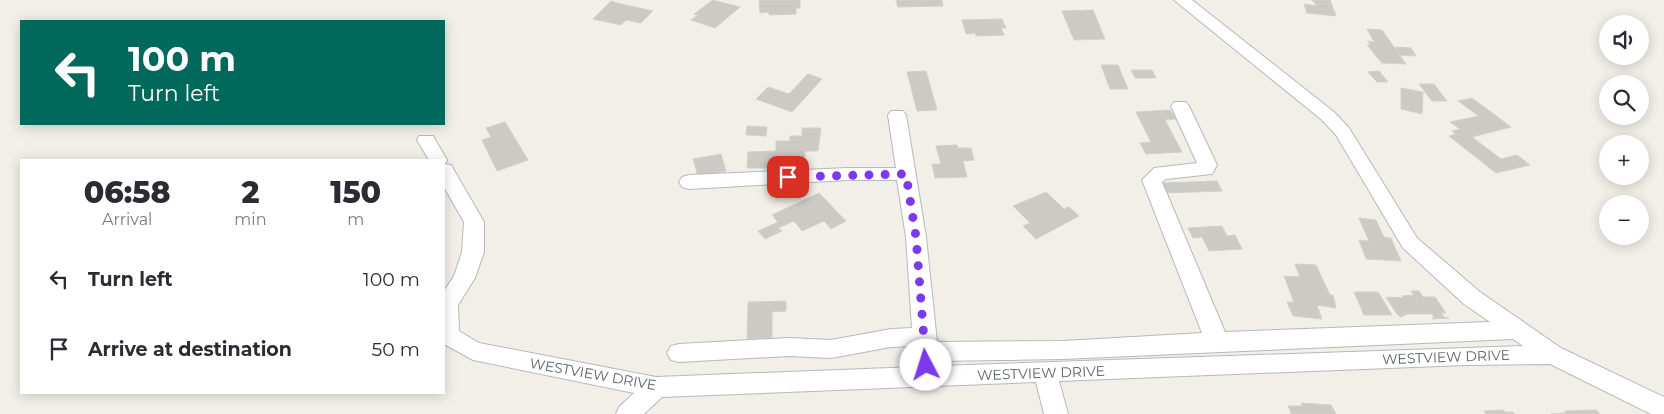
<!DOCTYPE html>
<html lang="en">
<head>
<meta charset="utf-8">
<style>
	body { margin:0; font-family:Montserrat,sans-serif; background:#f7f7f7; color:#2b2b33; height:100vh; display:flex; flex-direction:column; font-size:19px; white-space:nowrap }
	* { box-sizing:border-box; margin:0 }
	p { font-size:16px; color:#7c7c81 }
	.icon { flex:none; width:28px; height:28px; fill:none; stroke:currentColor; stroke-width:2; stroke-linecap:round; stroke-linejoin:round }
	.map { position:relative; flex:1; overflow:hidden }
	.drawer { position:absolute; left:20px; top:159px; width:425px; height:235px; display:flex; flex-direction:column; background:#fff; border-radius:0px; box-shadow:0 2px 12px #0003 }
	.drawer>* { flex:none }
	.hud { position:absolute; left:20px; top:20px; width:425px; height:105px; border-radius:0px; box-shadow:0 2px 12px #0003; background:#00695c; color:#fff; overflow:hidden }
	.tools { position:absolute; left:1599px; top:15px; display:grid; gap:10px }
	.tools a { display:grid; place-items:center; width:50px; height:50px; border-radius:50%; background:#fff; box-shadow:0 2px 12px #0003; font-size:25px }
	.pin { position:absolute; display:grid; place-items:center; width:42px; height:42px; color:#fff; margin:-21px; border-radius:10px; box-shadow:0 2px 8px #0006 }
	.me { position:absolute; width:55px; margin:-28px; rotate:355deg; stroke-linejoin:round; filter:drop-shadow(0 0 4px #0008) }
	.turn { display:flex; align-items:center; gap:18px; height:105px; padding:0 25px; font-size:22px }
	.turn .icon { width:65px; height:65px; stroke-width:2.5 }
	.turn b { display:block; font-size:35px; line-height:42px }
	.eta { display:flex; justify-content:space-evenly; align-items:center; height:85px; text-align:center }
	.eta b { font-size:30px; font-weight:800; line-height:35px }
	ul { padding:0; list-style:none }
	li { display:flex; align-items:center; gap:15px; height:70px; padding:0 25px }
	li div { flex:1 }
	li b { display:block; font-size:19px }
	li em { font-style:normal }
	.map>svg:first-child { display:block }
</style>
</head>
<body>
<div class="map">
<svg width="1664" height="414" viewBox="0 0 1664 414">
	<rect width="100%" height="100%" fill="#f1efe8"/>
	<path fill="#cccac5" stroke="#d6d1c6" d="M 713,0 L 740,7 L 715,28 L 691,20 L 698,15 L 694,14 Z
		M 759,0 L 800,0 L 800,8 L 796,8 L 796,14 L 769,15 L 769,12 L 760,13 Z
		M 896,0 L 942,0 L 943,6 L 898,7 Z
		M 1312,0 L 1330,0 L 1336,16 L 1307,13 L 1304,4 L 1317,6 Z
		M 611,1 L 621,4 L 653,11 L 641,23 L 626,20 L 621,25 L 593,19 Z
		M 1093,10 L 1105,39 L 1074,40 L 1062,11 Z
		M 1002,19 L 1006,28 L 1001,28 L 1004,35 L 976,36 L 975,33 L 966,34 L 962,20 Z
		M 1367,29 L 1382,30 L 1406,64 L 1382,63 L 1367,45 L 1370,45 L 1368,41 L 1374,42 Z
		M 1395,47 L 1411,48 L 1416,56 L 1400,55 Z
		M 1101,65 L 1118,65 L 1128,89 L 1110,89 Z
		M 1131,70 L 1152,70 L 1156,78 L 1135,78 Z
		M 926,71 L 937,110 L 917,111 L 907,72 Z
		M 1379,71 L 1388,82 L 1377,82 L 1368,72 Z
		M 808,74 L 822,79 L 792,112 L 756,99 L 768,87 L 789,94 Z
		M 1419,84 L 1434,84 L 1447,101 L 1432,101 Z
		M 1401,88 L 1423,92 L 1422,114 L 1401,109 Z
		M 1472,98 L 1511,127 L 1472,137 L 1501,159 L 1517,155 L 1530,165 L 1496,173 L 1449,136 L 1456,134 L 1452,131 L 1460,129 L 1450,122 L 1479,116 L 1458,101 Z
		M 1170,110 L 1176,119 L 1165,120 L 1182,152 L 1146,154 L 1140,143 L 1151,142 L 1136,112 Z
		M 505,122 L 528,160 L 497,171 L 482,140 L 491,137 L 486,128 Z
		M 747,126 L 767,127 L 766,136 L 746,135 Z
		M 802,128 L 821,128 L 818,151 L 805,151 L 805,157 L 790,157 L 790,163 L 769,163 L 769,168 L 747,168 L 748,152 L 776,151 L 776,141 L 790,141 L 790,136 L 802,136 Z
		M 957,145 L 958,148 L 971,148 L 974,160 L 963,161 L 967,177 L 935,178 L 932,164 L 941,164 L 936,146 Z
		M 721,154 L 726,171 L 698,176 L 693,159 Z
		M 1217,181 L 1222,191 L 1165,193 L 1160,183 Z
		M 1046,192 L 1064,209 L 1069,207 L 1079,216 L 1036,239 L 1023,226 L 1030,223 L 1013,206 Z
		M 819,193 L 846,221 L 831,229 L 824,221 L 802,231 L 794,221 L 778,228 L 782,231 L 765,239 L 758,231 L 778,222 L 772,215 Z
		M 1359,218 L 1376,220 L 1384,237 L 1391,238 L 1401,261 L 1366,259 L 1359,240 L 1369,241 Z
		M 1222,226 L 1227,236 L 1235,235 L 1242,249 L 1209,251 L 1202,237 L 1193,238 L 1188,228 Z
		M 1295,264 L 1316,265 L 1330,295 L 1333,295 L 1336,308 L 1317,305 L 1322,319 L 1293,316 L 1287,302 L 1294,302 L 1284,276 L 1300,277 Z
		M 1411,291 L 1419,291 L 1423,297 L 1435,297 L 1446,313 L 1441,313 L 1444,317 L 1449,318 L 1432,319 L 1434,318 L 1432,314 L 1407,314 L 1401,317 L 1397,314 L 1386,297 L 1403,298 L 1402,296 L 1414,295 Z
		M 1354,292 L 1378,292 L 1392,315 L 1364,315 Z
		M 786,301 L 786,311 L 772,312 L 772,338 L 747,339 L 748,302 Z
		M 1301,403 L 1331,405 L 1336,414 L 1289,414 L 1292,414 L 1288,406 L 1302,406 Z
		M 1503,410 L 1505,412 L 1513,412 L 1514,414 L 1486,414 L 1484,411 Z
		M 1596,410 L 1600,414 L 1551,414 L 1566,413 L 1565,411 Z"/>
	<g fill="none" stroke-linecap="round" stroke-linejoin="round">
		<defs>
			<path id="minor" d="M 1174,0 L 1192,0 L 1334,112 L 1349,128 L 1417,238 L 1480,292 L 1561,348 L 1664,397 L 1664,414 L 1651,414 L 1550,364 L 1465,365 L 1059,381 L 1068,414 L 1044,414 L 1036,382 L 662,397 L 644,414 L 616,414 L 619,407 L 634,393 L 473,360 L 444,344 L 444,291 L 454,276 L 462,252 L 464,222 L 444,187 L 444,160 L 429,160 L 417,140 L 419,136 L 433,136 L 447,160 L 445,164 L 451,165 L 484,222 L 484,252 L 475,278 L 458,305 L 459,331 L 479,343 L 656,377 L 916,367 L 914,346 L 891,347 L 831,358 L 789,356 L 679,362 L 671,360 L 667,353 L 671,346 L 679,344 L 789,338 L 831,340 L 891,329 L 912,328 L 906,237 L 897,180 L 848,180 L 689,189 L 682,187 L 679,182 L 682,177 L 689,175 L 848,168 L 896,168 L 888,115 L 891,111 L 903,111 L 906,115 L 926,237 L 937,342 L 1063,341 L 1202,333 L 1142,180 L 1154,168 L 1197,163 L 1171,106 L 1174,102 L 1186,102 L 1189,106 L 1217,165 L 1212,174 L 1166,179 L 1162,182 L 1225,332 L 1490,322 L 1464,304 L 1403,248 L 1336,135 L 1322,120 ZM 1513,339 L 1523,346 L 938,366 L 938,361 L 1063,359 Z"/>
		</defs>
		<use href="#minor" stroke="#b5b8bc" stroke-width="2"/>
		<use href="#minor" fill="#fff" fill-rule="evenodd"/>
	</g>
	<g fill="none" stroke-linecap="round" stroke-linejoin="round">
		<path stroke="#7c3aed" stroke-width="9" stroke-dasharray="0 16.2" d="M 788,177 L 906,174 L 916,237 L 926,365"/>
	</g>
	<g text-anchor="middle" stroke-width="4" stroke-linejoin="round" paint-order="stroke">
		<g font-size="14" fill="#5f6368" stroke="#fff">
			<text transform="translate(1446 357) rotate(-2)" y="5">WESTVIEW DRIVE</text>
			<text transform="translate(1041 373) rotate(-2)" y="5">WESTVIEW DRIVE</text>
			<text transform="translate(593 374) rotate(10)" y="5">WESTVIEW DRIVE</text>
		</g>
	</g>
</svg>
<div class="tools">
<a><svg class="icon" aria-label="sound" viewBox="0 0 24 24"><path d="M4 9h4l5-4v14l-5-4H4zM17 9q2 3 0 6"/></svg></a>
<a><svg class="icon" aria-label="search" viewBox="0 0 24 24"><circle cx="10" cy="10" r="6"/><path d="M15 15l6 6"/></svg></a>
<a>+</a>
<a>−</a>
</div>
<div class="pin" style="left:788px;top:177px;background:#d93025"><svg class="icon" aria-label="arrive" viewBox="0 0 24 24"><path d="M6 21V4h12l-3 4 3 4H6"/></svg></div>
<svg class="me" style="left:926px;top:365px" viewBox="-20 -20 40 40"><circle r="19" fill="#fff"/><path d="M0-13L10 11 0 6-10 11z" fill="#7c3aed"/></svg>
<div class="hud">
<div class="turn"><svg class="icon" aria-label="left" viewBox="0 0 24 24"><path d="M17 20v-9H6M10 6l-5 5 5 5"/></svg><div><b>100 m</b>Turn left</div></div>
</div>
<section class="drawer">
<div class="eta">
<div><b>06:58</b><p>Arrival</p></div>
<div><b>2</b><p>min</p></div>
<div><b>150</b><p>m</p></div>
</div>
<ul>
<li><svg class="icon" aria-label="left" viewBox="0 0 24 24"><path d="M17 20v-9H6M10 6l-5 5 5 5"/></svg><div><b>Turn left</b></div><em>100 m</em></li>
<li><svg class="icon" aria-label="arrive" viewBox="0 0 24 24"><path d="M6 21V4h12l-3 4 3 4H6"/></svg><div><b>Arrive at destination</b></div><em>50 m</em></li>
</ul>
</section>
</div>
</body>
</html>
